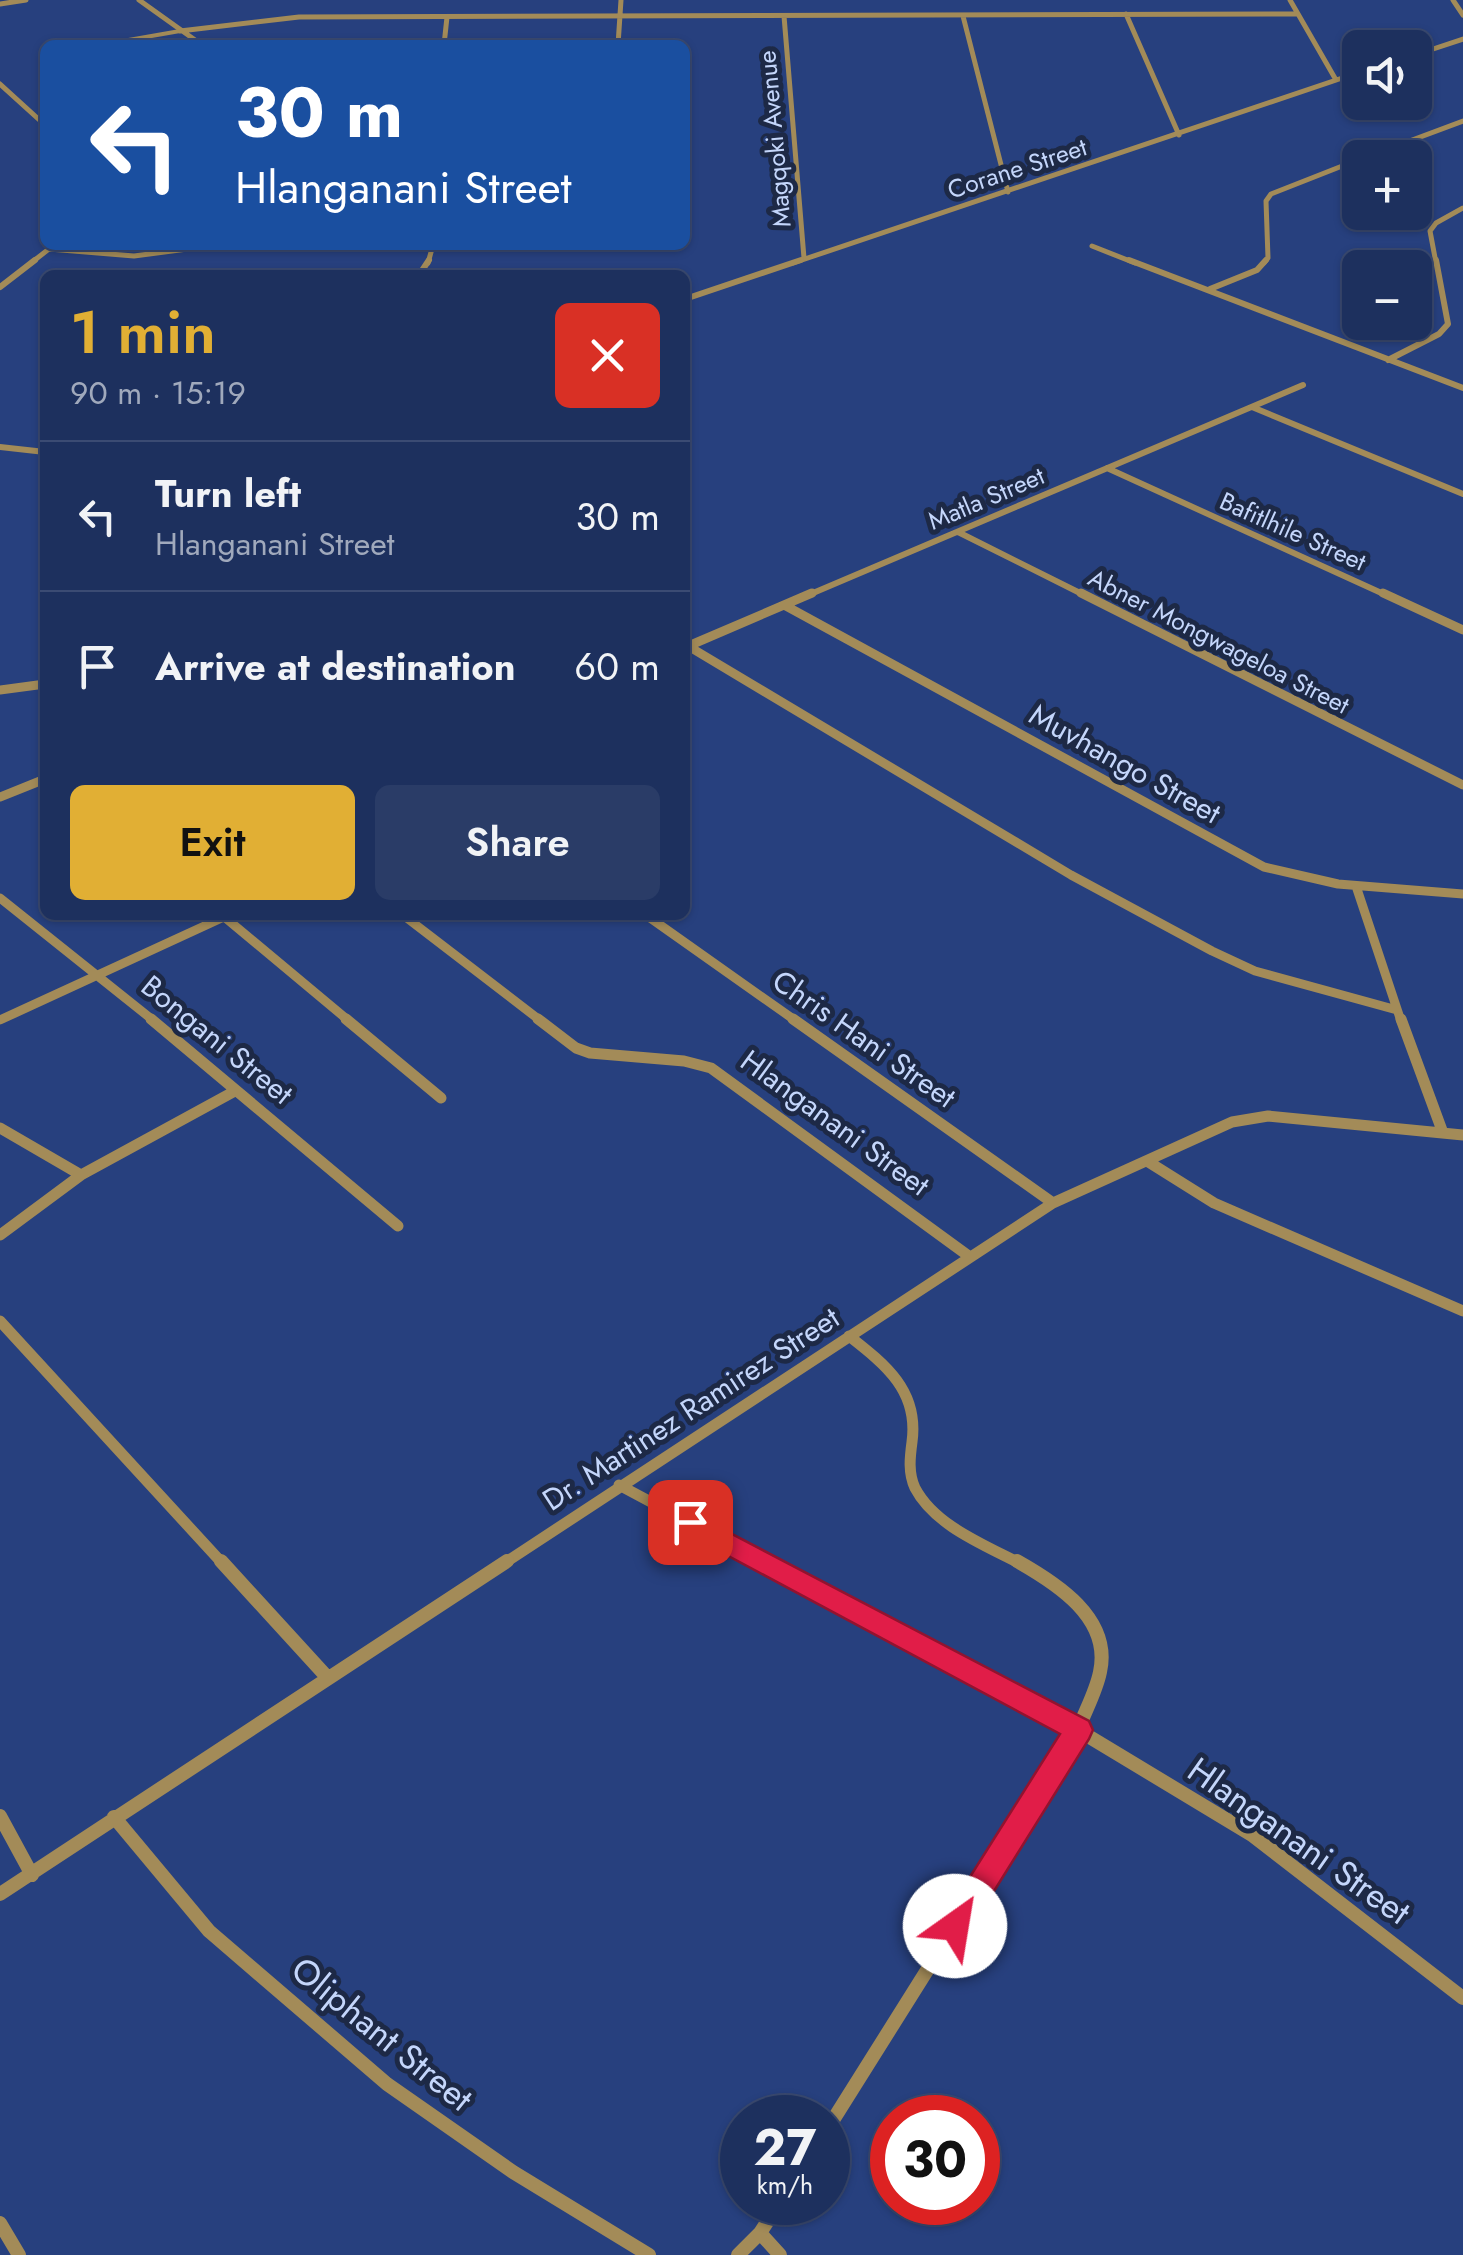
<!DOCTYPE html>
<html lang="en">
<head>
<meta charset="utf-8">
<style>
	body { margin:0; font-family:Jost,sans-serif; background:#2a3c67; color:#f1f3f6; height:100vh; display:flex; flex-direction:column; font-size:38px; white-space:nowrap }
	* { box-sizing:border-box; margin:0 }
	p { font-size:32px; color:#a0a9bc }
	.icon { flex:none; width:55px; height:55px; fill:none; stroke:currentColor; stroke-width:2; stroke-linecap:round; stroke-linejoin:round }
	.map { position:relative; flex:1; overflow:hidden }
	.panel { position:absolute; left:40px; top:270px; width:650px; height:650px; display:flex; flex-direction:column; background:#1d305e; border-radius:15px; box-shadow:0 2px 8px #0004,0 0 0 2px #3b4b73 }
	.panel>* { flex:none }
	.hud { position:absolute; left:40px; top:40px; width:650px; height:210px; border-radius:15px; box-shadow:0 2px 8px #0004,0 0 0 2px #3b4b73; background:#1a4fa0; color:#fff; overflow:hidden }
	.buttons { position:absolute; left:1342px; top:30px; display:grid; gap:20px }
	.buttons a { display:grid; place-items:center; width:90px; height:90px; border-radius:15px; background:#1d305e; box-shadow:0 2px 8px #0004,0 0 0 2px #3b4b73; font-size:50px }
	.speed { position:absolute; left:720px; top:2095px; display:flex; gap:20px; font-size:50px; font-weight:700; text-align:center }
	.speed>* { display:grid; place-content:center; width:130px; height:130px; border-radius:50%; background:#1d305e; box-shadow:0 2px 8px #0004,0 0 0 2px #3b4b73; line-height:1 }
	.speed small { font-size:25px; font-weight:400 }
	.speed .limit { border:15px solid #d22; background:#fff; color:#111 }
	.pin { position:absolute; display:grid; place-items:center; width:85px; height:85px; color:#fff; margin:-42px; border-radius:20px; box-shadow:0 5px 15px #0006 }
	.me { position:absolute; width:110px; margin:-55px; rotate:32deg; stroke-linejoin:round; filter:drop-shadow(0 0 8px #0008) }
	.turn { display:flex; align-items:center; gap:35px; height:210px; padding:0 30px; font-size:45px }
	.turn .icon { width:130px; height:130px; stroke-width:2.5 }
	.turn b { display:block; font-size:70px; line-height:85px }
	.round { display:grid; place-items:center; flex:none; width:105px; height:105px; border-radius:15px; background:#2a3c67 }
	.summary { display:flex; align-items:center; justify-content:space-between; height:170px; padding:0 30px }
	h1 { font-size:60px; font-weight:600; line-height:75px; color:#e1af34 }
	.cta { display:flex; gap:20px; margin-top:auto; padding:20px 30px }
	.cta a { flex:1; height:115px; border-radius:15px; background:#e1af34; color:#111; font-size:40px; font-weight:600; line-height:115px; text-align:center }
	.cta a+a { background:#2a3c67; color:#f1f3f6 }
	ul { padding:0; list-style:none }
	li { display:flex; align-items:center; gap:30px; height:150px; padding:0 30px; border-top:2px solid #3b4b73 }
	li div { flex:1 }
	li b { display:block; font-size:38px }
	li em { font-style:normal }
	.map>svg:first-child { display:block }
</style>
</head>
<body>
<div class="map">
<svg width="1463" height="2255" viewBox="0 0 1463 2255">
	<rect width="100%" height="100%" fill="#27407e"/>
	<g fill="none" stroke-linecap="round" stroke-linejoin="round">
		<path stroke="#a38b58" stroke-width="4" d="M 100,45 L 180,31"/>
		<path stroke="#a38b58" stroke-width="5" d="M 139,0 L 202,45
			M 1290,0 L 1336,80
			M 1453,0 L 1463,15
			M 0,4 L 26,0
			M 1126,14 L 1179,135
			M 784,16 L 804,258
			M 963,16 L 1008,192
			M 180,31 L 299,17 L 1296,14
			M 444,45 L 447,17
			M 618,45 L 621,0
			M 1415,55 L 1463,39
			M 0,84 L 45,125
			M 1364,158 L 1463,121
			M 1092,246 L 1135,263
			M 49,249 L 134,256 L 218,245
			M 31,263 L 54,245
			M 428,263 L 433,245
			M 793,263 L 1360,72
			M 1264,263 L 1268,258 L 1266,201 L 1271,194 L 1360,159
			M 1436,263 L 1430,231 L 1436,223 L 1463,208"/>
		<path stroke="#a38b58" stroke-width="6" d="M 1129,260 L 1463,388
			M 419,275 L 429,260
			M 0,287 L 35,260
			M 1210,289 L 1257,270 L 1266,260
			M 685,299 L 801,260
			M 1388,360 L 1439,334 L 1448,324 L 1436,260
			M 1252,407 L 1463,494
			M 0,447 L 45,452
			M 1107,468 L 1388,596
			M 958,532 L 1086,596
			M 806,596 L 1303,385"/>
		<path stroke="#a38b58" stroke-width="9" d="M 1081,593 L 1463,785
			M 1383,593 L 1463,630
			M 786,606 L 1264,867 L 1338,884 L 1463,894
			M 688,646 L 1071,875 L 1212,951 L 1255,971 L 1397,1010
			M 686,647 L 812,593
			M 0,690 L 45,684
			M 0,797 L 45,779
			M 1357,889 L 1401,1021
			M 0,898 L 154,1021
			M 222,915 L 349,1021
			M 403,915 L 541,1021
			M 646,915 L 796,1021
			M 0,1020 L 226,916"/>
		<path stroke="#a38b58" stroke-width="11" d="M 151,1019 L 398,1226
			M 346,1019 L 441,1098
			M 538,1019 L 576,1048 L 590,1053 L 684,1061 L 711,1068 L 970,1257
			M 793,1019 L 1053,1203
			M 1401,1019 L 1443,1133
			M 0,1128 L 81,1175
			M 1147,1161 L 1214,1203 L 1463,1311
			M 0,1235 L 81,1175 L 235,1091
			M 0,1321 L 223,1564
			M 849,1336 C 886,1365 919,1391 912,1442 C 910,1457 908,1473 915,1488 C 935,1526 985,1545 1021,1564
			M 619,1485 L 767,1564
			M 503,1564 L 1053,1203 L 1232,1122 L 1268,1116 L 1463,1135"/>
		<path stroke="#a38b58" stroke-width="14" d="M 221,1561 L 327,1677
			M 762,1561 L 1078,1730 L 1252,1835 L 1463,1998
			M 0,1816 L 32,1875
			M 114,1817 L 209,1931 L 387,2084 L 513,2172 L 649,2255
			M 0,1894 L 507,1561
			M 828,2128 L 1078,1730 C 1085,1711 1096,1692 1100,1672 C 1112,1618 1056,1583 1017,1561
			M 0,2223 L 19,2255
			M 760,2233 L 780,2255
			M 738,2255 L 760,2233 L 780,2202"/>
	</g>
	<path fill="#e11d48" stroke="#92132f" stroke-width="2.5" d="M 690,1512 L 1089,1721 L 1093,1730 L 1089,1739 L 966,1936 L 955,1940 L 944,1936 L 939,1926 L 1060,1734 L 680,1530 L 676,1522 L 680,1515 Z"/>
	<g text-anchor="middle" stroke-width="10" stroke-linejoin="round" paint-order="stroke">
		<g font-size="25" fill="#c4d6fb" stroke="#1d2946">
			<text transform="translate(774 139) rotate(-95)" y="9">Magqoki Avenue</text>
			<text transform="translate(1017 168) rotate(-18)" y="9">Corane Street</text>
			<text transform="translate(986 498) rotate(-23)" y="9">Matla Street</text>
			<text transform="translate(1293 531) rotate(24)" y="9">Bafitlhile Street</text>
			<text transform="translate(1219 641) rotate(27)" y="9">Abner Mongwageloa Street</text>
		</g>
		<g font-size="30" fill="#c4d6fb" stroke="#1d2946">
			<text transform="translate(1125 764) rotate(29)" y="10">Muvhango Street</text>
			<text transform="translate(864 1039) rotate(35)" y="10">Chris Hani Street</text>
			<text transform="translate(217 1040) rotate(39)" y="10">Bongani Street</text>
			<text transform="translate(835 1123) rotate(36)" y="10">Hlanganani Street</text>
			<text transform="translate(691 1409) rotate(-33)" y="10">Dr. Martinez Ramirez Street</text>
		</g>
		<g font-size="35" fill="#c4d6fb" stroke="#1d2946">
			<text transform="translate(1299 1841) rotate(35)" y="12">Hlanganani Street</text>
			<text transform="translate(382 2034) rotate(39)" y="12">Oliphant Street</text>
		</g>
	</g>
</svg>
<div class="buttons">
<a><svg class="icon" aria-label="sound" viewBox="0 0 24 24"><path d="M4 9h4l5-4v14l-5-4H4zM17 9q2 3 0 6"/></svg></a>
<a>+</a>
<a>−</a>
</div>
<div class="speed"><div>27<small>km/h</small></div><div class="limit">30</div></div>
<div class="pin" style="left:690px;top:1522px;background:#d93025"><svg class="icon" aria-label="arrive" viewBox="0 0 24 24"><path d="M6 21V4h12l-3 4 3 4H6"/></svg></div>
<svg class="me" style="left:955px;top:1926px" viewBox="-20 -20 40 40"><circle r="19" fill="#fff"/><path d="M0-13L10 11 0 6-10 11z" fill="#e11d48"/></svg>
<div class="hud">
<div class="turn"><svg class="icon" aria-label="left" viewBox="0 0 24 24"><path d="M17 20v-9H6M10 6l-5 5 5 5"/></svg><div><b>30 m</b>Hlanganani Street</div></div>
</div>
<section class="panel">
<div class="summary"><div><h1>1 min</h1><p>90 m · 15:19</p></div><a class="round" style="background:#d93025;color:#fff"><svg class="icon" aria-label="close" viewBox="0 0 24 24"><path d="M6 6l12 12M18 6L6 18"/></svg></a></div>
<ul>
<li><svg class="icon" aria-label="left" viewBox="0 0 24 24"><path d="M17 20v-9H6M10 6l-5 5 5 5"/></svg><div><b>Turn left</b><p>Hlanganani Street</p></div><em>30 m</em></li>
<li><svg class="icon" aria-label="arrive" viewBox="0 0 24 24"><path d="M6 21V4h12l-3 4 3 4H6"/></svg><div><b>Arrive at destination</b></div><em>60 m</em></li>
</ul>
<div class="cta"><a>Exit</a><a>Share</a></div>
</section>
</div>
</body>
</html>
